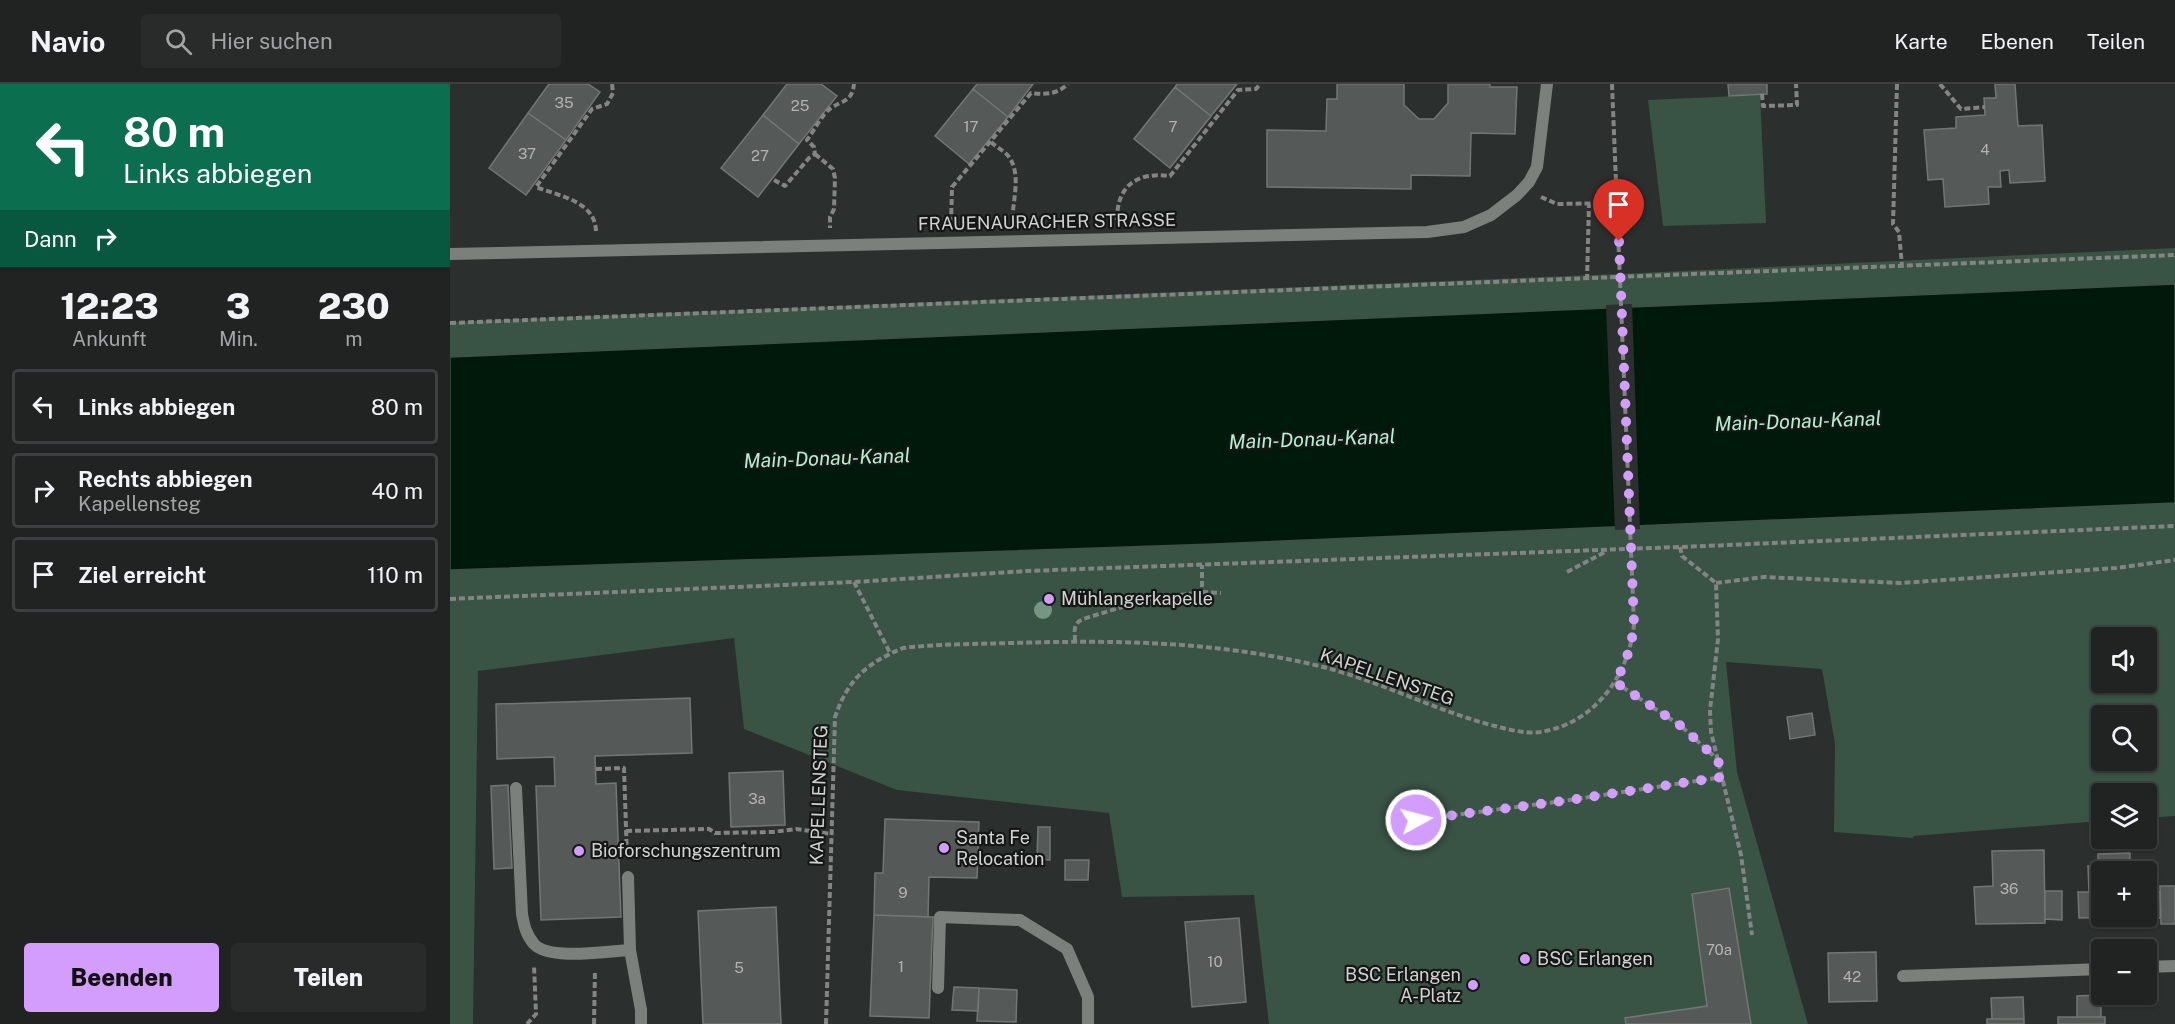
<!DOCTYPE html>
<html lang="de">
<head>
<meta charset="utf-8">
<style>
	body { margin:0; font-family:"Public Sans",sans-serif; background:#282b2a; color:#f1f3f6; height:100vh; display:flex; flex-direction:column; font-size:22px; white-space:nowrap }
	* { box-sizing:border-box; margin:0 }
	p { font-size:20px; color:#a2a4a5 }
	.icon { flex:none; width:33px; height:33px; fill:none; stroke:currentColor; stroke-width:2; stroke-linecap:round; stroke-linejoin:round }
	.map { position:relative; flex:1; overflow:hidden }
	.details { display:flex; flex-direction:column; background:#202322; width:450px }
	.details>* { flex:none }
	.guide { background:#0b6e4f; color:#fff; overflow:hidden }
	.controls { position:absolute; left:1641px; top:543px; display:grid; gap:12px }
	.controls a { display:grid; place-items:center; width:66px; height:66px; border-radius:6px; background:#202322; box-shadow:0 2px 4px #0004,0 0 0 2px #3d4040; font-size:30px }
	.pin { position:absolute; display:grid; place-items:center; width:51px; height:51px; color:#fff; margin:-62px -26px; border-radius:50% 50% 50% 0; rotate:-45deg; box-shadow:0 0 6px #0007 }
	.pin .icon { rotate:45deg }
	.me { position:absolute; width:66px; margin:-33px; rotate:83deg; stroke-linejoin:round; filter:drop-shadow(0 0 4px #0008) }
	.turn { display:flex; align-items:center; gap:21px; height:126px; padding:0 24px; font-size:27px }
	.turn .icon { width:78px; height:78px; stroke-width:2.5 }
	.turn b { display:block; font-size:42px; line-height:51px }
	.then { display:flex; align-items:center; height:57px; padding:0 24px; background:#0003; gap:12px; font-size:22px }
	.eta { display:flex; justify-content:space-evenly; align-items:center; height:102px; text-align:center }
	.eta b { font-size:36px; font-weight:800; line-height:42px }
	.cta { display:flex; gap:12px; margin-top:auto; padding:12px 24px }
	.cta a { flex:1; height:69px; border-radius:6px; background:#d29dfd; color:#111; font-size:24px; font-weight:800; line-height:69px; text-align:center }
	.cta a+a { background:#282b2a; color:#f1f3f6 }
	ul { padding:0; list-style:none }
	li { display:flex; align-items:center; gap:18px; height:75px; margin:0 12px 9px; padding:0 12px; border:3px solid #3d4040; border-radius:6px }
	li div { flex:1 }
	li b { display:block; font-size:22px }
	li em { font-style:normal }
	header { display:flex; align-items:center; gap:36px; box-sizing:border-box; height:84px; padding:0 30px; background:#202322; border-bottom:2px solid #3d4040 }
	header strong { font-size:28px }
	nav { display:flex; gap:33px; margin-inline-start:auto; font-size:21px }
	.search { width:420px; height:54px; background:#282b2a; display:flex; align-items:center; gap:15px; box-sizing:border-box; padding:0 21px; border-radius:6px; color:#a2a4a5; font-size:22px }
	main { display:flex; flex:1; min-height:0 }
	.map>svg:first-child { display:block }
</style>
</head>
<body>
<header>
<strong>Navio</strong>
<div class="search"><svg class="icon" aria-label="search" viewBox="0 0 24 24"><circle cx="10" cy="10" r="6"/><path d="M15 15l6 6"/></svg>Hier suchen</div>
<nav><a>Karte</a><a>Ebenen</a><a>Teilen</a></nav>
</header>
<main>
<section class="details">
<div class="guide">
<div class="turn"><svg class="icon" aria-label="left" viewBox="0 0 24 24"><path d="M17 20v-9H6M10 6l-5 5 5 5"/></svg><div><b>80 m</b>Links abbiegen</div></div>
<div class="then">Dann<svg class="icon" aria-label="right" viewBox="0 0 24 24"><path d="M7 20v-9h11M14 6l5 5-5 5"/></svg></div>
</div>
<div class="eta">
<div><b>12:23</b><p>Ankunft</p></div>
<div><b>3</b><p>Min.</p></div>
<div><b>230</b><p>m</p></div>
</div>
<ul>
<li><svg class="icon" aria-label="left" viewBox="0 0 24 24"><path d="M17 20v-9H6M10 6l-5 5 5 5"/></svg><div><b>Links abbiegen</b></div><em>80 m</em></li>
<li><svg class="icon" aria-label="right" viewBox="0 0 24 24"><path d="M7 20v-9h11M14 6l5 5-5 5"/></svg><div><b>Rechts abbiegen</b><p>Kapellensteg</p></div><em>40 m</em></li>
<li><svg class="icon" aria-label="arrive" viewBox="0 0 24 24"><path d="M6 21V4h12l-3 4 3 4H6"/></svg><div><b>Ziel erreicht</b></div><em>110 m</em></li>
</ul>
<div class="cta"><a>Beenden</a><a>Teilen</a></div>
</section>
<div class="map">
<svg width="1725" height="940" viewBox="0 0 1725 940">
	<rect width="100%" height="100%" fill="#2b2f2d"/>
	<path fill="#395344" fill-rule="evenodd" d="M 1310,11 L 1316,139 L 1213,142 L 1198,16 Z
		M 1725,164 L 1725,200 L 0,273 L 0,238 L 1168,190 Z
		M 1725,419 L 1725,732 L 1697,734 L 1696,710 L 1652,710 L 1651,737 L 1464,752 L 1463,754 L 1384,748 L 1385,660 L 1372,585 L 1276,578 L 1287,688 L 1358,940 L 819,940 L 804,811 L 672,813 L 659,729 L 447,706 L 294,645 L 284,554 L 28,587 L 23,940 L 0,940 L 0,486 L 764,460 ZM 1652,554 L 1696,554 L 1696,598 L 1652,598 ZM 1652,632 L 1696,632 L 1696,676 L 1652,676 Z"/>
	<path fill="#00190b" stroke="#3f5147" stroke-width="1.5" d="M 1725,200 L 1725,419 L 764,460 L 0,486 L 0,273 Z"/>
	<path fill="#2b2f2d" d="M 1182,220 L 1190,445 L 1165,446 L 1156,221 Z"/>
	<path fill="#555957" stroke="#727774" stroke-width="1.5" d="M 99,0 L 138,0 L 150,8 L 116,56 L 78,29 Z
		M 337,0 L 371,0 L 387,12 L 349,60 L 313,31 Z
		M 527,0 L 583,0 L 558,33 L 523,5 Z
		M 727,0 L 787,0 L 761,32 L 725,3 Z
		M 887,0 L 954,0 L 954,21 L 969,35 L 984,35 L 998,19 L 998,0 L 1040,0 L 1040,3 L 1067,3 L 1065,50 L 1021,49 L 1020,92 L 961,91 L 961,105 L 817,103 L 817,46 L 876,47 L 877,15 L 887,15 Z
		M 1278,0 L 1317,0 L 1317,10 L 1279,12 Z
		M 1545,0 L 1565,0 L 1568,42 L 1592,41 L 1595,97 L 1560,99 L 1559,86 L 1550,87 L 1551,103 L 1538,103 L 1539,120 L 1495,123 L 1493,95 L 1478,96 L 1474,46 L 1506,44 L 1506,33 L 1535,31 L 1534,14 L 1546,14 Z
		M 725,3 L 761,32 L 720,84 L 684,55 Z
		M 523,5 L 558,33 L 519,80 L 485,52 Z
		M 78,29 L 116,56 L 76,111 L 39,84 Z
		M 313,31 L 349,60 L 308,113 L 271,84 Z
		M 240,614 L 242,669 L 145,672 L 146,700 L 166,699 L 171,833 L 91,836 L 86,702 L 105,702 L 104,673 L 47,675 L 46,620 Z
		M 1362,629 L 1365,651 L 1340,655 L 1337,633 Z
		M 333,687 L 335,741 L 281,743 L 279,689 Z
		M 58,701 L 62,784 L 44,785 L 41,702 Z
		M 435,735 L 529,738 L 527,794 L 479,793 L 478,833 L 424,831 L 425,789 L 433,789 Z
		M 588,743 L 600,743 L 600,776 L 587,775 Z
		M 1594,766 L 1595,839 L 1526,840 L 1524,803 L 1543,802 L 1542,767 Z
		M 1680,769 L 1680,788 L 1652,788 L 1652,832 L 1681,833 L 1629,834 L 1628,808 L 1639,808 L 1638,782 L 1648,781 L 1648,770 Z
		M 615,776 L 639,776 L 638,796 L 615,796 Z
		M 1710,802 L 1725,802 L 1725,840 L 1711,840 Z
		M 1279,804 L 1301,940 L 1176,940 L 1175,934 L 1257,922 L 1242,810 Z
		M 1595,807 L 1612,807 L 1612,836 L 1595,835 Z
		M 1696,808 L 1710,808 L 1711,834 L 1691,835 L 1691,832 L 1696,832 Z
		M 326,823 L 331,940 L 253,940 L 248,827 Z
		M 424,831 L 483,833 L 479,934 L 420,932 Z
		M 789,834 L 796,918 L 742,923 L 735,838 Z
		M 1426,868 L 1427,917 L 1379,918 L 1378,869 Z
		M 504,903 L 529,904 L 528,927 L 502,926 Z
		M 529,904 L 567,906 L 566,938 L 527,937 Z
		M 1651,911 L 1651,933 L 1627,933 L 1627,912 Z
		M 1573,913 L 1574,935 L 1542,935 L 1541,914 Z
		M 1608,933 L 1655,933 L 1655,940 L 1608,940 Z
		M 1537,935 L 1574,935 L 1574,940 L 1537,940 Z"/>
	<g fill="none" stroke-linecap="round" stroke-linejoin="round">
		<path stroke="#828584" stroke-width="4" stroke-dasharray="6 3" stroke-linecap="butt" d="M 1447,0 L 1443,140 L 1449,148 L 1452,182
			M 1490,0 L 1511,25 L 1535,23
			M 1312,10 L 1313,22 L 1347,21 L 1346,0
			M 541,58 C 546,63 555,67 559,73 C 572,91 562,119 562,140
			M 365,70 L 383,85 L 385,94 L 384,125 L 380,133 L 380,144
			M 324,96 L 335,102 L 359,74 L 365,70 L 364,63 L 357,56 C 364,47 372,30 381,24 C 393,16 402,18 404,0
			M 1091,113 L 1107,120 L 1167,119
			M 667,136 C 667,101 687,88 720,92 L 788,6 L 806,5 L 810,0
			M 501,139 L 502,103 L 581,9 C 596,11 607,10 618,0
			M 146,147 C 145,117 109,112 86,103 L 142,25 L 157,20 L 163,9 L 162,0
			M 1137,196 L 1139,120
			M 0,239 L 1725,171
			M 1230,463 L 1232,472 L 1266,499 L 1268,555 L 1260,626 L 1261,648 L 1291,771 L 1302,851
			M 1117,488 L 1157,467
			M 404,498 L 440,569
			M 1266,499 L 1314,493 L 1451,499 L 1666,484 L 1725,476
			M 752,508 L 771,509
			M 0,515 L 404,498 L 577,487 L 1230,463 L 1725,442
			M 625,557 C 625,547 622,540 633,535 L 695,516 L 752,508 L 752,481
			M 1165,598 L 1231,642 L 1267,675
			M 146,685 L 174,684 L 177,774
			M 966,736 L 1113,717 L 1273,693
			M 176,747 L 259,745 L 265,749 L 323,748 L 346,745 L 381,750
			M 77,940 L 86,930 L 84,881
			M 144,940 L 145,886
			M 376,940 L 385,633 C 398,595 417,579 453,564 C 489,560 526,560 562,559 C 667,556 762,557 865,581 C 926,595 981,625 1041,641 C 1057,645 1074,650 1090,648 C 1144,640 1179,592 1184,540 L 1162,0"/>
		<path stroke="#7b807d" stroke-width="12" d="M 66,704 L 72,830 C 74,841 76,851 84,860 C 100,877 156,867 180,866
			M 178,793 L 180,866 L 191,926
			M 488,904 L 490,833 L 570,836 L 617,865"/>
		<path stroke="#7b807d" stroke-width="12" d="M 0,170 L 977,148 L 1014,143 L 1041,131 L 1067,111 L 1079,98 L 1087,83 L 1097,0
			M 617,865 L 638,913 L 638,940
			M 1696,883 L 1725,882
			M 1453,892 L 1652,885
			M 191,926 L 191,940"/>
	</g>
	<circle fill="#749682" cx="593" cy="526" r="9"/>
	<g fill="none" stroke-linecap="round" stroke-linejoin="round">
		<path stroke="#d29dfd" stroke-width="10" stroke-dasharray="0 18" d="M 966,736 L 1113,717 L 1272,693 L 1268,676 L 1231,642 L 1165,598 C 1176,579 1182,561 1184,540 L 1169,157"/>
	</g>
	<g fill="#d29dfd" stroke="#151716" stroke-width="2">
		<circle cx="599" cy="515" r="6"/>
		<circle cx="494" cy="764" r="6"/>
		<circle cx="129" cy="767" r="6"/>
		<circle cx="1075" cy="875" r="6"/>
		<circle cx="1023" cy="901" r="6"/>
	</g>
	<g text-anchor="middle" stroke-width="4.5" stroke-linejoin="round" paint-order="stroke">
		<g font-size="15" fill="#b2b4b3">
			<text x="114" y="24">35</text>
			<text x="350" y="27">25</text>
			<text x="521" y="48">17</text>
			<text x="723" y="48">7</text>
			<text x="1535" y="71">4</text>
			<text x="77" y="75">37</text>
			<text x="310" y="77">27</text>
			<text x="307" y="720">3a</text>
			<text x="1559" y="810">36</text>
			<text x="453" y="814">9</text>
			<text x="1269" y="871">70a</text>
			<text x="765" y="883">10</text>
			<text x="451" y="888">1</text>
			<text x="289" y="889">5</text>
			<text x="1402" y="898">42</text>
		</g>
		<g font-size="18" fill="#d1d3d2" stroke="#151716">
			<text transform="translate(597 138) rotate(-1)" y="6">FRAUENAURACHER STRASSE</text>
			<text transform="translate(937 593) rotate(19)" y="6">KAPELLENSTEG</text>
			<text transform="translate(369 711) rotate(-88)" y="6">KAPELLENSTEG</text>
		</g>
		<g font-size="18" fill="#d1d3d2" stroke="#151716" text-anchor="start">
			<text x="611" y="521">Mühlangerkapelle</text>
			<text x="506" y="760">Santa Fe<tspan x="506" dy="21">Relocation</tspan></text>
			<text x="141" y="773">Bioforschungszentrum</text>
			<text x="1087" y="881">BSC Erlangen</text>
			<text x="1011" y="897" text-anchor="end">BSC Erlangen<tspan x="1011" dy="21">A-Platz</tspan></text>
		</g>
		<g font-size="20" font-style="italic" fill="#b5f0ce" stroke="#151716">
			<text transform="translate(1348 337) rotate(-2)" y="7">Main-Donau-Kanal</text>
			<text transform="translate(862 355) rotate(-2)" y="7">Main-Donau-Kanal</text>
			<text transform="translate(377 374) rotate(-2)" y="7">Main-Donau-Kanal</text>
		</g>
	</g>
</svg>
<div class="controls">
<a><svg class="icon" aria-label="sound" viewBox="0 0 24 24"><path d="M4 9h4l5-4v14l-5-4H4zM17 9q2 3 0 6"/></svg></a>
<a><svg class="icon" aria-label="search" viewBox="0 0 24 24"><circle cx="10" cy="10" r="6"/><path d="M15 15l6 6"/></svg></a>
<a><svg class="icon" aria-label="layers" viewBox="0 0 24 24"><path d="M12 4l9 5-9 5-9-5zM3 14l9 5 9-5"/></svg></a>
<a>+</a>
<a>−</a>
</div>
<div class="pin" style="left:1169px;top:157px;background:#d93025"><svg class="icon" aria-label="arrive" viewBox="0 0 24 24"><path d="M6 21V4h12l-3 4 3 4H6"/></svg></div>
<svg class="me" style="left:966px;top:736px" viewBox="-20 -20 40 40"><circle r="17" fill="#d29dfd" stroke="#fff" stroke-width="3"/><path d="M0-11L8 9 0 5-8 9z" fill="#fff"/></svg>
</div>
</main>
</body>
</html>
